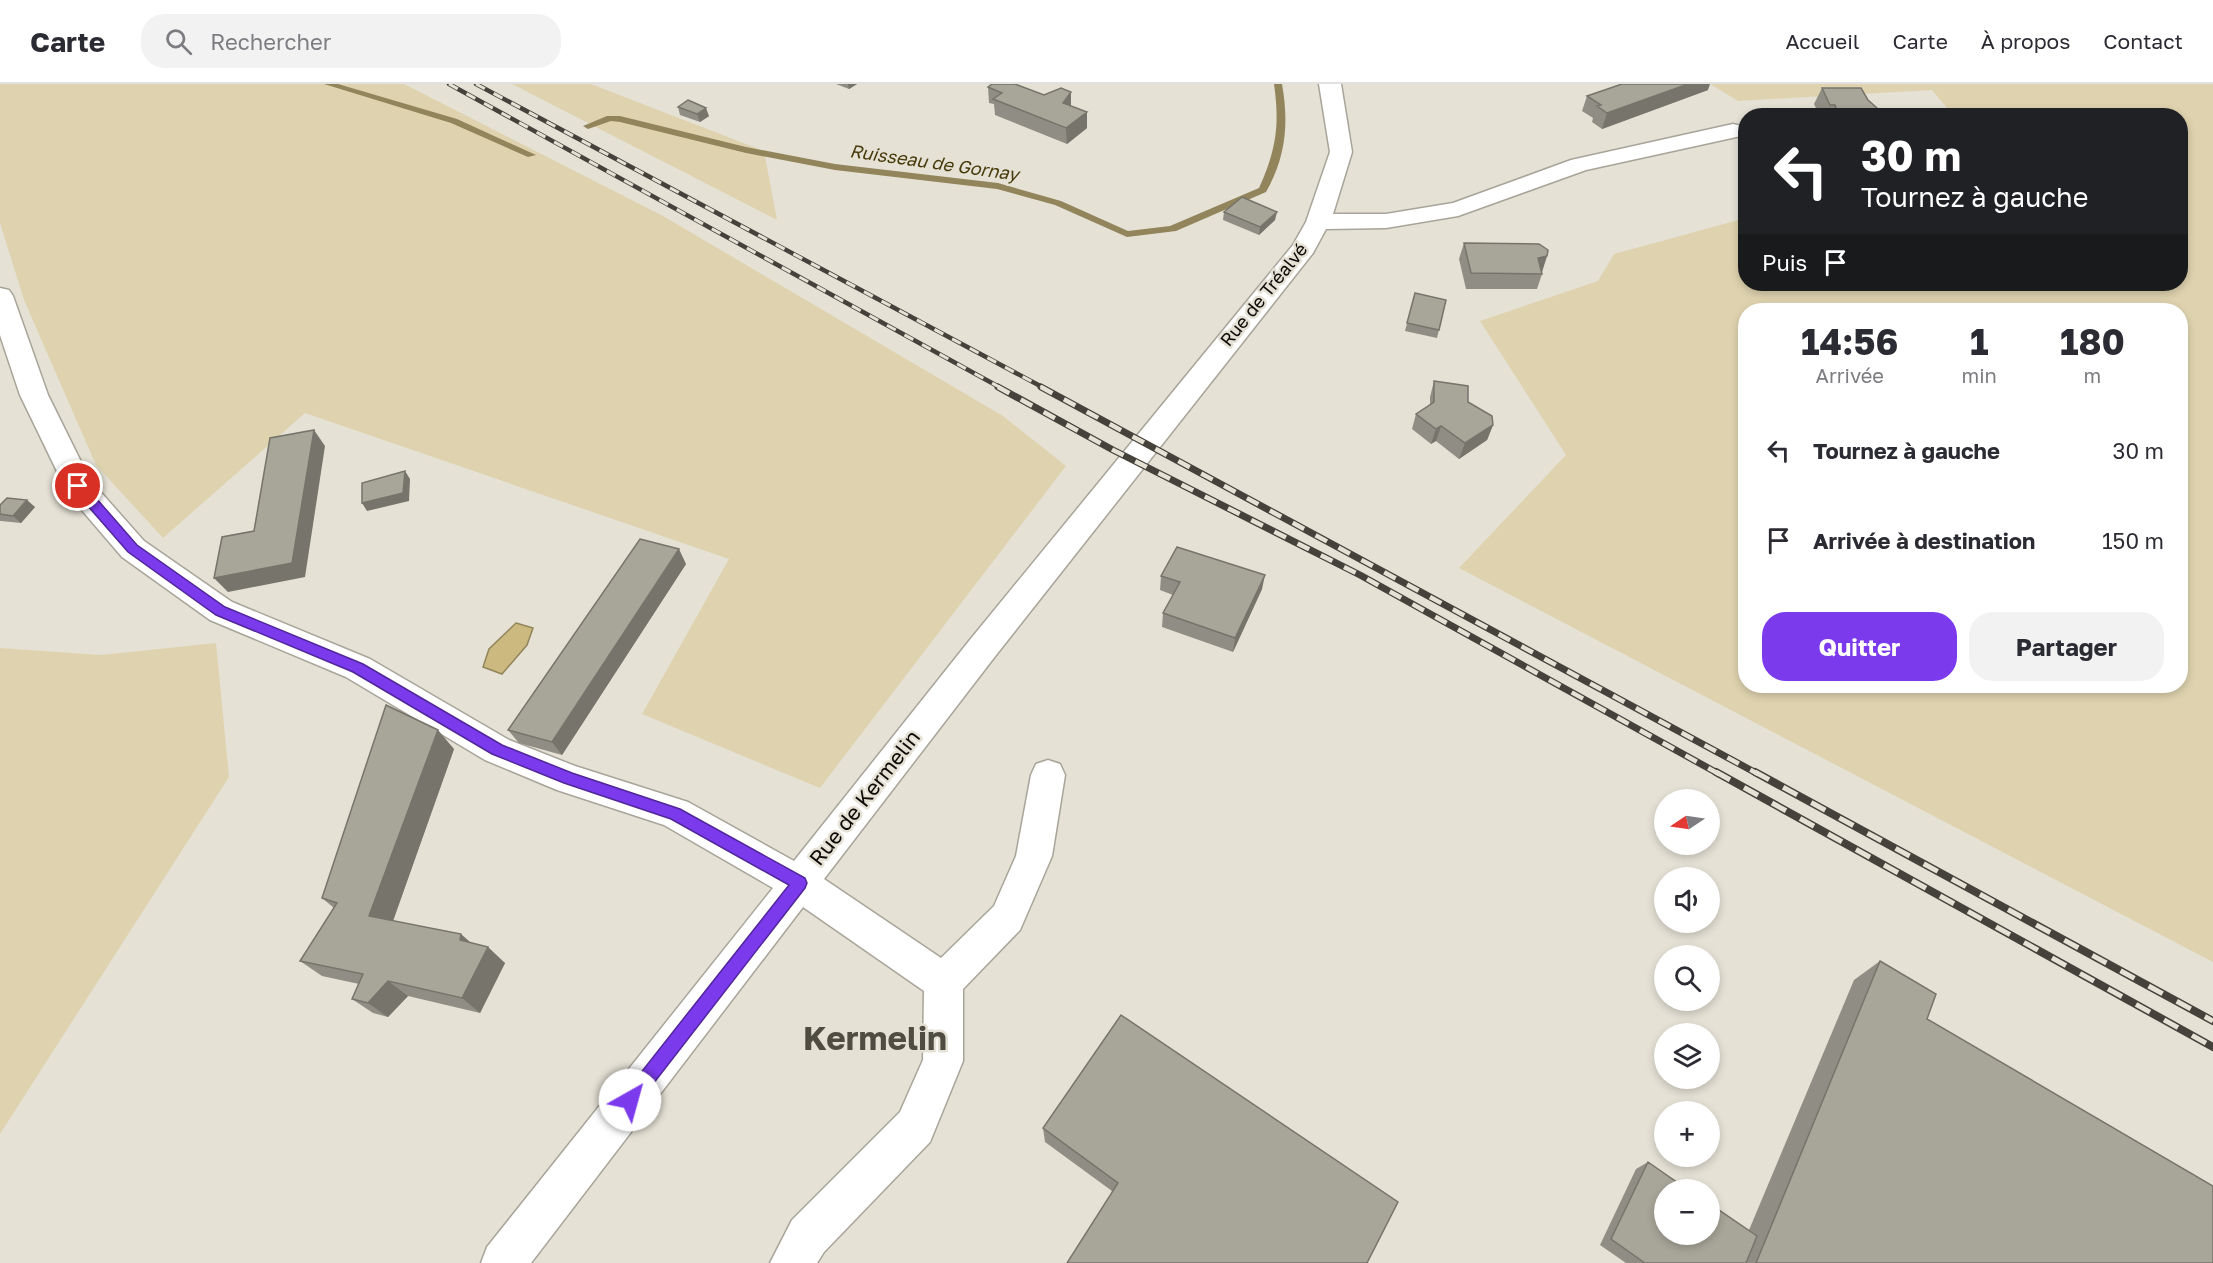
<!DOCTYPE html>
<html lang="fr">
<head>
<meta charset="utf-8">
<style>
	body { margin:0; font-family:"Golos Text",sans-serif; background:#f2f2f3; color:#2b2b33; height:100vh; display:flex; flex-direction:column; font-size:22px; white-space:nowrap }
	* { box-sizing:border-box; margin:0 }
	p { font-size:20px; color:#7c7c81 }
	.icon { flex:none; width:33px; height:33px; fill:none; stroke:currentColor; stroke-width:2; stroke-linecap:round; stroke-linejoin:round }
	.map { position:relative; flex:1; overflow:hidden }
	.panel { position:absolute; left:1738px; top:219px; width:450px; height:390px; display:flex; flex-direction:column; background:#fff; border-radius:24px; box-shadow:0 3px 9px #0003 }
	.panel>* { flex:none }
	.banner { position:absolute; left:1738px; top:24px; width:450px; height:183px; border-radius:24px; box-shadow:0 3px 9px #0003; background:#202124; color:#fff; overflow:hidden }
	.needle { width:39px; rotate:257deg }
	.fabs { position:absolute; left:1654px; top:705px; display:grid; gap:12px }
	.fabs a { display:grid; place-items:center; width:66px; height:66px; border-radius:50%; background:#fff; box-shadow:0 3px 9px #0003; font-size:30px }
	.pin { position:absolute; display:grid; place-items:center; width:51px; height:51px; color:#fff; margin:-26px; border:3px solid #fff; border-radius:50%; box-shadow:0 2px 6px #0007 }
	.me { position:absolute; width:66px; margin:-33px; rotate:38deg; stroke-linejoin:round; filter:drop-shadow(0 0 4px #0008) }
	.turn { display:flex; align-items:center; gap:21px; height:126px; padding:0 24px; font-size:27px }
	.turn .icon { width:78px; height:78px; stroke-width:2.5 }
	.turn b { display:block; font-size:42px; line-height:51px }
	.then { display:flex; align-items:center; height:57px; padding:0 24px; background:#0003; gap:12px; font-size:22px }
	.eta { display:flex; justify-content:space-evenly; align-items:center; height:102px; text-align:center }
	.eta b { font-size:36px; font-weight:700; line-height:42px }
	.primary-button { display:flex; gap:12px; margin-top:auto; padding:12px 24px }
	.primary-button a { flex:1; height:69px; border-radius:24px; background:#7c3aed; color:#fff; font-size:24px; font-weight:700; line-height:69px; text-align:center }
	.primary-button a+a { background:#f2f2f3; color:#2b2b33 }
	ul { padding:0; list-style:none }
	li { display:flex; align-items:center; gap:18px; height:90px; padding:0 24px }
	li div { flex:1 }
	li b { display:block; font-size:22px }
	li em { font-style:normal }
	header { display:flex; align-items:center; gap:36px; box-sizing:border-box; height:84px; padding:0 30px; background:#fff; border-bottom:2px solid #e1e1e2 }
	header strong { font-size:28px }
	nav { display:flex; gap:33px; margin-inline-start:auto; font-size:21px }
	.search { width:420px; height:54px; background:#f2f2f3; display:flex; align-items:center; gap:15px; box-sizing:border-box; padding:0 21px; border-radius:24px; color:#7c7c81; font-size:22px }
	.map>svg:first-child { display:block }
</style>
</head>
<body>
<header>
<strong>Carte</strong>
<div class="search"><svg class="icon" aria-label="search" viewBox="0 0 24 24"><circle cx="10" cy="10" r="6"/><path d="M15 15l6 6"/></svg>Rechercher</div>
<nav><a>Accueil</a><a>Carte</a><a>À propos</a><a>Contact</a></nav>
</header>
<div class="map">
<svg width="2213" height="1179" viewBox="0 0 2213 1179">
	<rect width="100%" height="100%" fill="#e5e1d5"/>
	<path fill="#dfd3af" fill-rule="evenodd" d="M 0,0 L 404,0 L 663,132 L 1003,332 L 1066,382 L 820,704 L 642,630 L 729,475 L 305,329 L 163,454 L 96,381 L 24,216 L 0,139 Z
		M 512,0 L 591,0 L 764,67 L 777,136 Z
		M 1710,0 L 2213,0 L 2213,878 L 1459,484 L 1566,371 L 1480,237 L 1598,197 L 1614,170 L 1746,134 L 1746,200 L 2181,200 L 2181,32 L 1953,31 L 1932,6 L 1738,17 ZM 1746,226 L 2181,226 L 2181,602 L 1746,602 Z
		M 216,559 L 229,693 L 0,1050 L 0,564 L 101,571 Z"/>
	<path fill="#cbb97f" stroke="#92855b" stroke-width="1.5" d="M 516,539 L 533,544 L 527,561 L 502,590 L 483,583 L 489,565 Z"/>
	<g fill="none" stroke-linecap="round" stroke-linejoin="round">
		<path fill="#92855b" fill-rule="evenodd" d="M 324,0 L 338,0 L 457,35 L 536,71 L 528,73 L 451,39 Z
			M 1274,0 L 1282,0 C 1289,39 1286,73 1266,108 L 1176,147 L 1127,153 L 1055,121 L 997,105 L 835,86 L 746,69 L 620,38 L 611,37 L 588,45 L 583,42 L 607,32 L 620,32 L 746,63 L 835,80 L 998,99 L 1061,117 L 1128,147 L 1170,142 L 1259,104 C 1276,66 1280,42 1274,0 Z"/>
		<defs>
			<path id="minor" d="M 1319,0 L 1341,0 L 1352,68 L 1333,130 L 1386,130 L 1453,119 L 1571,76 L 1733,40 L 1741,42 L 1744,47 L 1741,52 L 1586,86 L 1458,132 L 1386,144 L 1326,145 L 1313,169 L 993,575 L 824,795 L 941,874 L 994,822 L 1016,772 L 1031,691 L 1036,680 L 1048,676 L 1060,680 L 1065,691 L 1052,772 L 1020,846 L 963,905 L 963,977 L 930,1058 L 824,1168 L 817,1179 L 770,1179 L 792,1136 L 900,1028 L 923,976 L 924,907 L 803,823 L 531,1179 L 481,1179 L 487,1163 L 773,804 L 664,741 L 557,706 L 485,676 L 346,593 L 210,536 L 122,473 L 68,410 L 20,311 L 0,251 L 0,204 L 9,206 L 13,212 L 48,311 L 90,396 L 144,457 L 232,518 L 370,575 L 509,656 L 575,682 L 688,718 L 794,777 L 969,557 L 1293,161 L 1306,138 L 1330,68 Z"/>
		</defs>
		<use href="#minor" stroke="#a8a499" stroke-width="3"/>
		<use href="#minor" fill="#fff" fill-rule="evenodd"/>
		<defs>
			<path id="rail-far2" d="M 449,0 L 1001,304
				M 476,0 L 1044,304"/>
			<path id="rail-far1" d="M 998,303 L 1113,366 L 1360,491 L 1719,690
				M 1041,303 L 1758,690"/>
			<path id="rail" d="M 1716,688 L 2213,963
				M 1755,688 L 2213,937"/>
		</defs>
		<use href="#rail-far2" stroke="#45423c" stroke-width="4.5"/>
		<use href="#rail-far1" stroke="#45423c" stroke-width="7"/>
		<use href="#rail" stroke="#45423c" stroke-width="8"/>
		<use href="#rail-far2" stroke="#e5e1d5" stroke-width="3" stroke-dasharray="10" stroke-linecap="butt"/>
		<use href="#rail-far1" stroke="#e5e1d5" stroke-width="4.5" stroke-dasharray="13" stroke-linecap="butt"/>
		<use href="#rail" stroke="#e5e1d5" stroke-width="5" stroke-dasharray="16" stroke-linecap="butt"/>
	</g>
	<path fill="#908e84" d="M 836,0 L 857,0 L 849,5 Z
		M 988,3 L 1044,11 L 1071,8 L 1071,22 L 1087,28 L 1087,44 L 1067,60 L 995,31 L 994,20 L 989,19 Z
		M 1822,4 L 1868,16 L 1877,24 L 1875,29 L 1876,32 L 1820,32 L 1814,20 Z
		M 1708,6 L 1602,45 L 1592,38 L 1593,34 L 1582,27 L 1587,12 Z
		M 678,23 L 709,32 L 700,38 L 680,31 Z
		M 1224,128 L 1275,136 L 1259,151 L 1223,136 Z
		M 1464,159 L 1547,172 L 1542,187 L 1542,190 L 1537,205 L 1466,205 L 1459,175 Z
		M 1415,209 L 1446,216 L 1437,254 L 1405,247 Z
		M 1434,297 L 1468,318 L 1493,341 L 1487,356 L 1459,375 L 1436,357 L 1431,360 L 1412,345 L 1416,330 L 1430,321 L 1430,313 Z
		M 0,421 L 35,423 L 21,439 L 1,437 L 0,437 Z
		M 686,480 L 562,671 L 519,659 L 508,646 Z
		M 1161,492 L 1262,505 L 1233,568 L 1162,543 L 1163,529 L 1173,511 L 1160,506 Z
		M 454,665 L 393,837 L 471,859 L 505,879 L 480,929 L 408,912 L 388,933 L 373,929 L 352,915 L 359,900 L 322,892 L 300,877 L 334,824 L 322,814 Z
		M 1880,877 L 1927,935 L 2213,1179 L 1626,1179 L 1600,1161 L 1636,1085 L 1648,1078 L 1749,1146 L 1854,896 Z
		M 1043,1044 L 1367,1179 L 1112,1107 L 1045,1058 Z"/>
	<path fill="#76746b" d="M 848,0 L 857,0 L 849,5 Z
		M 1688,0 L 1710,0 L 1708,6 L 1602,45 L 1607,29 Z
		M 1071,8 L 1071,24 L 1063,19 Z
		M 706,24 L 709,32 L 700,38 L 697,30 Z
		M 1087,28 L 1087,44 L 1067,60 L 1066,44 Z
		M 1277,128 L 1275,136 L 1259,151 L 1260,143 Z
		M 1547,172 L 1542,188 L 1538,174 Z
		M 1493,341 L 1487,356 L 1459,375 L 1465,359 Z
		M 1441,342 L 1436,357 L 1431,360 L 1436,345 Z
		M 314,346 L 325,362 L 305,493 L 228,508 L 214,494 L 292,479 Z
		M 405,387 L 410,395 L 409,417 L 367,427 L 362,419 Z
		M 27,416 L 35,423 L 21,439 L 13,432 Z
		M 679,465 L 686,480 L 562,671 L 552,658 Z
		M 1265,491 L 1262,505 L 1233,568 L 1235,554 Z
		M 438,646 L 454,665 L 389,848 L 369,832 Z
		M 461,850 L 479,866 L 460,856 Z
		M 488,863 L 505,879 L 480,929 L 462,914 Z
		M 388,897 L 408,912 L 388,933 L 368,919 Z"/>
	<path fill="#a8a599" stroke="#76746b" stroke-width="1.5" d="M 992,0 L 1015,0 L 1044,11 L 1061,4 L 1071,8 L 1063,19 L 1087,28 L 1066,44 L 993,15 L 1002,9 L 988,3 Z
		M 1622,0 L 1688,0 L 1607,29 L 1597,22 L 1601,21 L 1587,12 Z
		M 1822,4 L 1861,4 L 1868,16 L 1877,24 L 1874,27 L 1876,32 L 1846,32 L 1837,27 L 1835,21 L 1830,21 Z
		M 688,16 L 706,24 L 697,30 L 678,23 Z
		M 1242,113 L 1277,128 L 1260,143 L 1224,128 Z
		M 1464,159 L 1539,160 L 1548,166 L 1547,172 L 1538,174 L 1542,190 L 1471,189 Z
		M 1415,209 L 1446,216 L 1439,246 L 1407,239 Z
		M 1434,297 L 1468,302 L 1468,318 L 1492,332 L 1493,341 L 1465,359 L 1441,342 L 1436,345 L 1416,330 L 1434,318 Z
		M 314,346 L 292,479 L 214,494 L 222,453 L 254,447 L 270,354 Z
		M 405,387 L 403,409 L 362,419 L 362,399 Z
		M 7,414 L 27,416 L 13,432 L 0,430 L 0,421 Z
		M 640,455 L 679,465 L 552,658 L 508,646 Z
		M 1177,463 L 1265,491 L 1235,554 L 1163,529 L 1180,498 L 1161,492 Z
		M 386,621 L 438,646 L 369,832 L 461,850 L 460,856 L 488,863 L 462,914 L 388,897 L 368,919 L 352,915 L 363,890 L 300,877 L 337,819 L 322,814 Z
		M 1880,877 L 1936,910 L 1927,935 L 2213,1102 L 2213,1179 L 1756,1179 Z
		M 1121,931 L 1398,1118 L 1367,1179 L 1067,1179 L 1118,1099 L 1043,1044 Z
		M 1648,1078 L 1688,1106 L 1665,1106 L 1665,1150 L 1710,1150 L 1710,1120 L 1757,1152 L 1746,1179 L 1645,1179 L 1611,1155 Z"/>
	<path fill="#7c3aed" stroke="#51269a" stroke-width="1.5" d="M 78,397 L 82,398 L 137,461 L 225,523 L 363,580 L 502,661 L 572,689 L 680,725 L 805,794 L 807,799 L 805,804 L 636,1022 L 630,1025 L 624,1022 L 622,1016 L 624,1010 L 789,801 L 671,735 L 564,699 L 492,670 L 353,588 L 216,531 L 128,468 L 73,405 L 72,402 Z"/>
	<g text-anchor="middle" stroke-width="5" stroke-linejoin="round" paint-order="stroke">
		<g font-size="18" font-style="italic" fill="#483b0b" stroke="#e5e1d5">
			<text transform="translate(934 79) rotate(8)" y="6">Ruisseau de Gornay</text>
		</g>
		<g font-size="18" fill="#0d0b07" stroke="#e5e1d5">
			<text transform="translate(1264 211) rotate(-51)" y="6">Rue de Tréalvé</text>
		</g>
		<g font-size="21" fill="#0d0b07" stroke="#e5e1d5">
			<text transform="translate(865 714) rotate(-52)" y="7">Rue de Kermelin</text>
		</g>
		<g font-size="33" font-weight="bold" fill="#4f4c42" stroke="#e5e1d5">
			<text x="875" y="966">Kermelin</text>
		</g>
	</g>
</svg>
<div class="fabs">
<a><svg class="needle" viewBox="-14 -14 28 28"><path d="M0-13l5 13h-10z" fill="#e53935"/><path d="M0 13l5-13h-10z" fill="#7c7c81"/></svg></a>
<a><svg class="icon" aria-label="sound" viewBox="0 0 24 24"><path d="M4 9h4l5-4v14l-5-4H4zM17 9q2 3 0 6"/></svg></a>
<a><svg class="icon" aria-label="search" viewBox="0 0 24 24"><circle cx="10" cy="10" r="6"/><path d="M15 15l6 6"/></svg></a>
<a><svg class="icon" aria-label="layers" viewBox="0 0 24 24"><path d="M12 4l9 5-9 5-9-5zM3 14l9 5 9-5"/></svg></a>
<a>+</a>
<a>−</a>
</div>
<div class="pin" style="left:78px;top:402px;background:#d93025"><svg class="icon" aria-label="arrive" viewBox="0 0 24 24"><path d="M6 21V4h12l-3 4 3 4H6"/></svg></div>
<svg class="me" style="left:630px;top:1016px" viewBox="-20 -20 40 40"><circle r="19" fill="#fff"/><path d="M0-13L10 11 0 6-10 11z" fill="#7c3aed"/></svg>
<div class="banner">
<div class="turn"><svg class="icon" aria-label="left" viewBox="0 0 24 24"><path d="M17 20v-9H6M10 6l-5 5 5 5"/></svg><div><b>30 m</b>Tournez à gauche</div></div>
<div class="then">Puis<svg class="icon" aria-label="arrive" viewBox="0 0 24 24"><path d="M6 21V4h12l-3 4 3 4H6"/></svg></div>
</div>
<section class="panel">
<div class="eta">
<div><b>14:56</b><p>Arrivée</p></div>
<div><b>1</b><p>min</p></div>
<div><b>180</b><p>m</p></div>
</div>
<ul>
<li><svg class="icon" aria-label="left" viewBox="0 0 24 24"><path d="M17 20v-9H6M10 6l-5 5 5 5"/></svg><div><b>Tournez à gauche</b></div><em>30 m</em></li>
<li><svg class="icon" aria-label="arrive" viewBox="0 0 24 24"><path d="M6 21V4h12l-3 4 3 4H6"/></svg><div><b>Arrivée à destination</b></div><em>150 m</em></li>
</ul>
<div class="primary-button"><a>Quitter</a><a>Partager</a></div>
</section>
</div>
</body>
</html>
